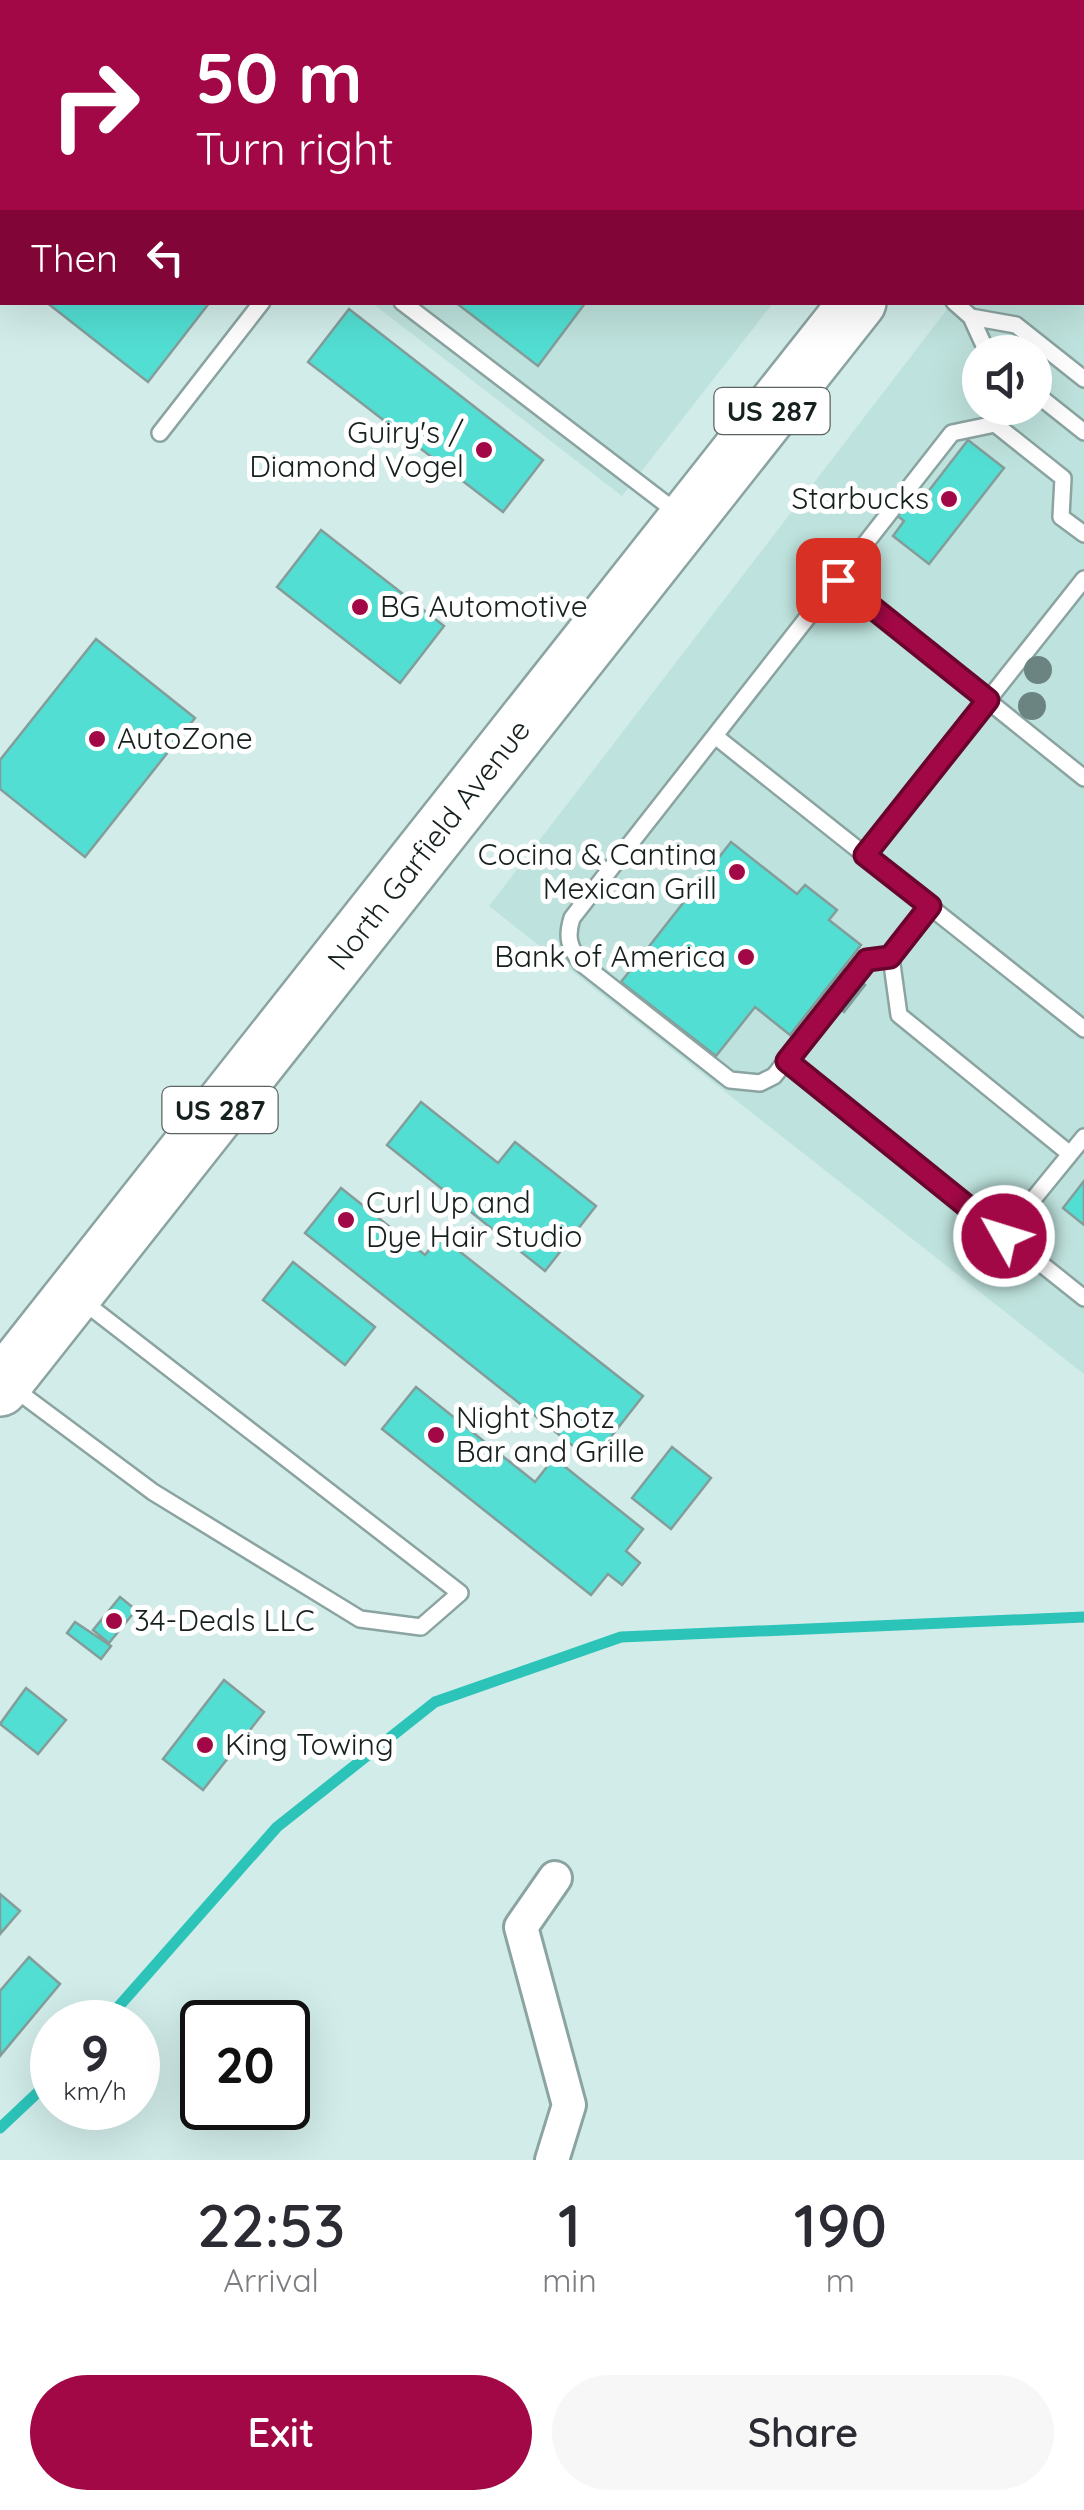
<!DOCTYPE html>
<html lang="en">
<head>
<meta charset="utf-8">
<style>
	body { margin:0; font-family:Quicksand,sans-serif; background:#f7f7f7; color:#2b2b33; height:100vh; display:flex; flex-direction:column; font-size:38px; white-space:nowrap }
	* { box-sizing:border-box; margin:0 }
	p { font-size:32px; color:#7c7c81 }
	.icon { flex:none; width:55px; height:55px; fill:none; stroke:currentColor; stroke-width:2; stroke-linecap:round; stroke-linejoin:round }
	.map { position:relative; height:2160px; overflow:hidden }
	.side { display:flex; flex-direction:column; background:#fff; flex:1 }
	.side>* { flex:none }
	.guide { position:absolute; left:0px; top:0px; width:1085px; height:305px; box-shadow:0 10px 40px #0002; background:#a20845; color:#fff; overflow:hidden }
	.tools { position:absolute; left:962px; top:335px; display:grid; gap:20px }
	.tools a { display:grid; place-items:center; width:90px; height:90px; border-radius:50%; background:#fff; box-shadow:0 10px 40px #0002; font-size:50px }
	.speed { position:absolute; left:30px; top:2000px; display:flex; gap:20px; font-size:50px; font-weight:700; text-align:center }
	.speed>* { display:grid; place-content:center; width:130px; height:130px; border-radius:50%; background:#fff; box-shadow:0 10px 40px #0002; line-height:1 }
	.speed small { font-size:25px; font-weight:400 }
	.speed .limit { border:5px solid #111; border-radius:15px; background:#fff; color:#111 }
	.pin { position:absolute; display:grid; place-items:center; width:85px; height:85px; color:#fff; margin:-42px; border-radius:20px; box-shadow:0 5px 15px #0006 }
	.me { position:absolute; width:110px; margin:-55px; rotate:309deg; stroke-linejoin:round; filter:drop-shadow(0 0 8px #0008) }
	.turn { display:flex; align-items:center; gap:35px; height:210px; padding:0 30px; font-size:45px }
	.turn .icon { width:130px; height:130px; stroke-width:2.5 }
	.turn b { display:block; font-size:70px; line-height:85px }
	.then { display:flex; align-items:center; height:95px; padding:0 30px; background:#0003; gap:20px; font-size:38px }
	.eta { display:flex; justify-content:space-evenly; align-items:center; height:170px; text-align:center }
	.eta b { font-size:60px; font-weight:600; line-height:70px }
	.button { display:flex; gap:20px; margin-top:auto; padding:20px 30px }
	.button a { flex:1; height:115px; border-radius:60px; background:#a20845; color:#fff; font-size:40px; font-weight:600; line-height:115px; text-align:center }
	.button a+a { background:#f7f7f7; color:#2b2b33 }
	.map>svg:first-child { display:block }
</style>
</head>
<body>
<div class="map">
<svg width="1084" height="2160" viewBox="0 0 1084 2160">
	<rect width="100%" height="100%" fill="#d1ece9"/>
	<path fill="#bee2dd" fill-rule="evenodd" d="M 0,0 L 1001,0 L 2,2 L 2,15 Z
		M 1084,131 L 1084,1374 L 489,906 L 952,303 L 1082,302 ZM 980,352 L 1035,352 L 1035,408 L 980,408 Z
		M 372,303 L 773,303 L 622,496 Z"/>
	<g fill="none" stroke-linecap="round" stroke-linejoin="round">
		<path stroke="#2cc3b9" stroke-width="11" d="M 105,2022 L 277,1827 L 435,1702 L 621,1637 L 1084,1617
			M 0,2128 L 52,2079"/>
	</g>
	<path fill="#52ded3" stroke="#849d9a" stroke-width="2.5" d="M 62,0 L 395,0 L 393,2 Z
		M 0,136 L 2,138 L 2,269 L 0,267 Z
		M 46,302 L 210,302 L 148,382 Z
		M 455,302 L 586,302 L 538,366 Z
		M 349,309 L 543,460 L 503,512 L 308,362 Z
		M 968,440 L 1004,468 L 929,564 L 893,536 L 904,521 L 895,514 L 907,498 L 917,506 Z
		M 321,530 L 444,626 L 400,683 L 277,587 Z
		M 96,639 L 195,718 L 85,857 L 0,789 L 0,760 Z
		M 731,842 L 797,894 L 805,885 L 837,910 L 829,920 L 861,945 L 790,1035 L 755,1007 L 716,1056 L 621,982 Z
		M 843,968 L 865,985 L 844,1012 L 822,994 Z
		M 421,1102 L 498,1163 L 515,1142 L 596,1206 L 545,1271 L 387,1145 Z
		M 1084,1181 L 1084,1225 L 1063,1208 Z
		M 341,1188 L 425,1255 L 440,1236 L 643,1396 L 592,1461 L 305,1233 Z
		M 293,1262 L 375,1327 L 345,1365 L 263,1300 Z
		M 416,1387 L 535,1482 L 554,1458 L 643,1529 L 626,1551 L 640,1563 L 622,1585 L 608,1574 L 591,1595 L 382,1429 Z
		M 672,1447 L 711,1478 L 671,1529 L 632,1498 Z
		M 120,1597 L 136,1610 L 109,1643 L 93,1630 Z
		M 75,1622 L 111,1646 L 101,1659 L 67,1633 Z
		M 224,1680 L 264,1712 L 203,1790 L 163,1759 Z
		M 26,1688 L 66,1720 L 38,1754 L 0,1724 Z
		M 0,1894 L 20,1911 L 0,1934 Z
		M 29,1957 L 60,1984 L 0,2056 L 0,1991 Z"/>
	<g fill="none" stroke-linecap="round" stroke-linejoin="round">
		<defs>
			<path id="lane" d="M 5,0 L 8,2
				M 573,0 L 576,2
				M 496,2 L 498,0
				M 664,2 L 666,0
				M 402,302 L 679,514
				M 954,302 L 971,317 L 987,352
				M 971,317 L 1016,325 L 1084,379
				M 1035,393 L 1084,432
				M 160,433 L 262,302
				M 838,580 L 1084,778
				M 715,736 L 1084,1029
				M 865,855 L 1084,579
				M 930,906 L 891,957 L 899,1015 L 1070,1154
				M 891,957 L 867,960 L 774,1076 L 760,1083 L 730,1080 L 581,963 C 569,947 566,937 572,918 L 952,433 L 995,424 L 1063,478 L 1061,517 L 1084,534
				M 787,1061 L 1084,1298
				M 1004,1235 L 1084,1137
				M 12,1387 L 153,1492 L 360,1619 L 421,1627 L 460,1593 L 80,1299"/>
			<path id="street" d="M 552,2160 L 569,2105 L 521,1927 L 555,1878"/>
			<path id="highway" d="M 1082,19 L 1084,17
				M 0,1388 L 858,302"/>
		</defs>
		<use href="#lane" stroke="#8ba4a1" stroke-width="20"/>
		<use href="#street" stroke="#8ba4a1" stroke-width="38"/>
		<use href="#highway" stroke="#8ba4a1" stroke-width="60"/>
		<use href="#lane" stroke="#fff" stroke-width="15"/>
		<use href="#street" stroke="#fff" stroke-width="32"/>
		<use href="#highway" stroke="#fff" stroke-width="55"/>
	</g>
	<g fill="#6b8481">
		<circle cx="1038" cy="670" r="14"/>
		<circle cx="1032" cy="706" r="14"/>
	</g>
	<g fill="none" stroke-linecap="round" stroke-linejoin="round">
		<defs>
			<path id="route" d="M 838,580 L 988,700 L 865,855 L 930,906 L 890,957 L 867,960 L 787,1061 L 1004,1236"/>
		</defs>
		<use href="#route" stroke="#69052d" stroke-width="25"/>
		<use href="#route" stroke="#a20845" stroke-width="18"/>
	</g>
	<g fill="#a20845" stroke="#fff" stroke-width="4">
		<circle cx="484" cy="450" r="10"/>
		<circle cx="949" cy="499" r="10"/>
		<circle cx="360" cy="607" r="10"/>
		<circle cx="97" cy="739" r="10"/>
		<circle cx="737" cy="872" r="10"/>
		<circle cx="746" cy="957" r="10"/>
		<circle cx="346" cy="1220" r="10"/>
		<circle cx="436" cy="1435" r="10"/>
		<circle cx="114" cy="1621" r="10"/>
		<circle cx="205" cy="1745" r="10"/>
	</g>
	<g text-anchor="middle" stroke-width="10" stroke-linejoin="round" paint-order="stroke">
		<g fill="#fff" stroke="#5c6362" stroke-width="2.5">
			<rect x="714.5" y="388" width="115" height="46" rx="8"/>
			<rect x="162.5" y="1087" width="115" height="46" rx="8"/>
		</g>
		<g font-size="28" font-weight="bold" fill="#16201f">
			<text x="772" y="421">US 287</text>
			<text x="220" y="1120">US 287</text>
		</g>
		<g font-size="30" fill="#16201f" stroke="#fff" text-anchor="start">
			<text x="464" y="443" text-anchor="end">Guiry's /<tspan x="464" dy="34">Diamond Vogel</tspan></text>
			<text x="929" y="509" text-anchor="end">Starbucks</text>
			<text x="380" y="617">BG Automotive</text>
			<text x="117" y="749">AutoZone</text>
			<text x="717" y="865" text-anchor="end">Cocina &amp; Cantina<tspan x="717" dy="34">Mexican Grill</tspan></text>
			<text x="726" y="967" text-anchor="end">Bank of America</text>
			<text x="366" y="1213">Curl Up and<tspan x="366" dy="34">Dye Hair Studio</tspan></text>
			<text x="456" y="1428">Night Shotz<tspan x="456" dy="34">Bar and Grille</tspan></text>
			<text x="134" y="1631">34-Deals LLC</text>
			<text x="225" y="1755">King Towing</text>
		</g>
		<g font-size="30" fill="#16201f" stroke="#fff">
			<text transform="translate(429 845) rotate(-52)" y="10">North Garfield Avenue</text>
		</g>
	</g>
</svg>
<div class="tools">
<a><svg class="icon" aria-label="sound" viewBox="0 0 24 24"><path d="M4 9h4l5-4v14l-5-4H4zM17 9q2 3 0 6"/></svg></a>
</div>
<div class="speed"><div>9<small>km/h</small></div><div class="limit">20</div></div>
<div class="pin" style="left:838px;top:580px;background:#d93025"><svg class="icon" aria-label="arrive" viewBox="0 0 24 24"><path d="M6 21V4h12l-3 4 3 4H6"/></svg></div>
<svg class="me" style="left:1004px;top:1236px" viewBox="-20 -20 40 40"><circle r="17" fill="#a20845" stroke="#fff" stroke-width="3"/><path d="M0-11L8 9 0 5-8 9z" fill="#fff"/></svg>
<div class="guide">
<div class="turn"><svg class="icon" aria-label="right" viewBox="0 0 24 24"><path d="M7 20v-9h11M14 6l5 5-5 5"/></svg><div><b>50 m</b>Turn right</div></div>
<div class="then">Then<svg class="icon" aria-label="left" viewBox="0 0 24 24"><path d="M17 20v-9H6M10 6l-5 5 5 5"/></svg></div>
</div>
</div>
<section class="side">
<div class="eta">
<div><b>22:53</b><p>Arrival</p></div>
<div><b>1</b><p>min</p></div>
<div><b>190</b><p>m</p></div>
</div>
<div class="button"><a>Exit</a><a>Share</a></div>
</section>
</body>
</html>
